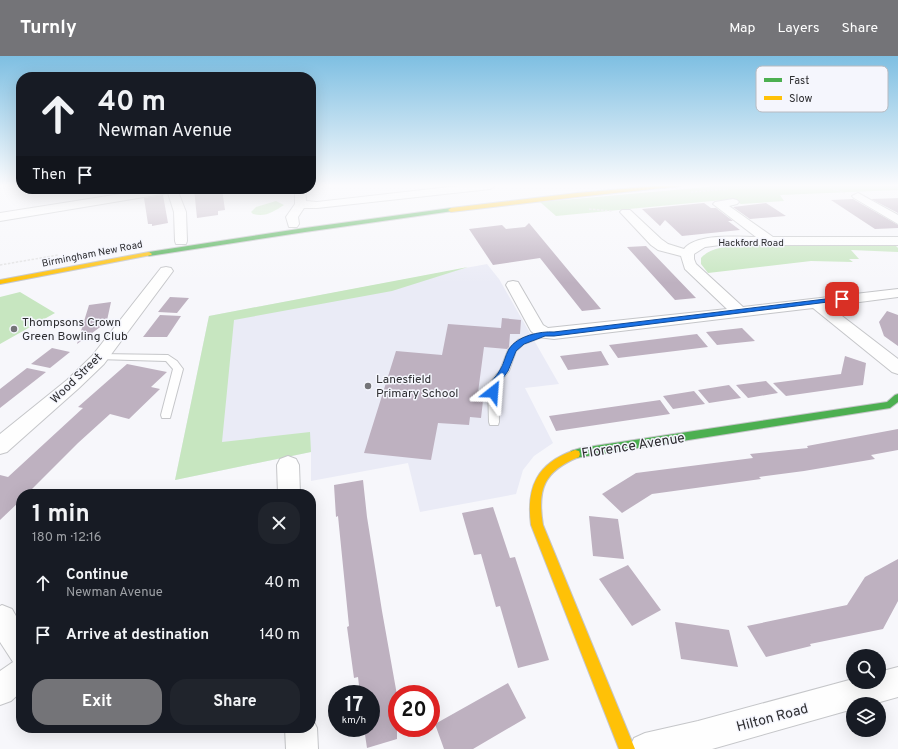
<!DOCTYPE html>
<html lang="en">
<head>
<meta charset="utf-8">
<style>
	body { margin:0; font-family:Overpass,sans-serif; background:#20242c; color:#f1f3f6; height:100vh; display:flex; flex-direction:column; font-size:15px; white-space:nowrap }
	* { box-sizing:border-box; margin:0 }
	p { font-size:13px; color:#9ea1a6 }
	.icon { flex:none; width:22px; height:22px; fill:none; stroke:currentColor; stroke-width:2; stroke-linecap:round; stroke-linejoin:round }
	.map { position:relative; flex:1; overflow:hidden }
	.drawer { position:absolute; left:16px; top:433px; width:300px; height:244px; display:flex; flex-direction:column; background:#171b24; border-radius:16px; box-shadow:0 4px 16px #0002 }
	.drawer>* { flex:none }
	.hud { position:absolute; left:16px; top:16px; width:300px; height:122px; border-radius:16px; box-shadow:0 4px 16px #0002; background:#171b24; color:#f1f3f6; overflow:hidden }
	.fabs { position:absolute; left:846px; top:593px; display:grid; gap:8px }
	.fabs a { display:grid; place-items:center; width:40px; height:40px; border-radius:50%; background:#171b24; box-shadow:0 4px 16px #0002; font-size:20px }
	.speed { position:absolute; left:328px; top:629px; display:flex; gap:8px; font-size:20px; font-weight:700; text-align:center }
	.speed>* { display:grid; place-content:center; width:52px; height:52px; border-radius:50%; background:#171b24; box-shadow:0 4px 16px #0002; line-height:1 }
	.speed small { font-size:10px; font-weight:400 }
	.speed .limit { border:6px solid #d22; background:#fff; color:#111 }
	.pin { position:absolute; display:grid; place-items:center; width:34px; height:34px; color:#fff; margin:-17px; border-radius:8px; box-shadow:0 2px 6px #0006 }
	.me { position:absolute; width:44px; margin:-22px; rotate:28deg; stroke-linejoin:round; filter:drop-shadow(0 0 3px #0008) }
	.turn { display:flex; align-items:center; gap:14px; height:84px; padding:0 16px; font-size:18px }
	.turn .icon { width:52px; height:52px; stroke-width:2.5 }
	.turn b { display:block; font-size:28px; line-height:34px }
	.then { display:flex; align-items:center; height:38px; padding:0 16px; background:#0003; gap:8px; font-size:15px }
	.round { display:grid; place-items:center; flex:none; width:42px; height:42px; border-radius:16px; background:#20242c }
	.head { display:flex; align-items:center; justify-content:space-between; height:68px; padding:0 16px }
	h1 { font-size:24px; font-weight:700; line-height:30px }
	.action { display:flex; gap:8px; margin-top:auto; padding:8px 16px }
	.action a { flex:1; height:46px; border-radius:16px; background:#747478; color:#fff; font-size:16px; font-weight:700; line-height:46px; text-align:center }
	.action a+a { background:#20242c; color:#f1f3f6 }
	ul { padding:0; list-style:none }
	li { display:flex; align-items:center; gap:12px; height:52px; padding:0 16px }
	li div { flex:1 }
	li b { display:block; font-size:15px }
	li em { font-style:normal }
	header { display:flex; align-items:center; gap:24px; box-sizing:border-box; height:56px; padding:0 20px; background:#747478; color:#fff }
	header strong { font-size:19px }
	nav { display:flex; gap:22px; margin-inline-start:auto; font-size:14px }
	.map>svg:first-child { display:block }
</style>
</head>
<body>
<header>
<strong>Turnly</strong>
<nav><a>Map</a><a>Layers</a><a>Share</a></nav>
</header>
<div class="map">
<svg width="898" height="693" viewBox="0 0 898 693">
	<rect width="100%" height="100%" fill="#f7f7fb"/>
	<path fill="#eaebf6" d="M 487,208 L 499,223 L 559,328 L 525,332 L 553,387 L 534,400 L 523,414 L 516,438 L 420,456 L 408,407 L 311,425 L 311,396 L 175,424 L 209,260 Z"/>
	<path fill="#c7e6c0" d="M 719,130 L 898,130 L 898,134 L 780,139 L 784,145 L 741,148 L 733,143 L 556,160 L 540,146 Z
		M 276,145 L 284,149 C 273,156 266,161 253,158 L 251,156 L 256,151 Z
		M 764,190 L 896,190 L 898,192 L 898,196 L 851,194 L 859,203 L 849,203 L 853,206 L 811,205 L 708,217 L 701,208 L 701,202 C 715,186 745,191 764,190 Z
		M 468,211 L 392,235 L 234,264 L 222,386 L 310,376 L 311,396 L 175,424 L 209,260 Z
		M 20,236 L 55,257 L 0,288 L 0,241 Z"/>
	<path fill="#beb1c0" d="M 194,133 L 222,133 L 225,154 L 218,155 L 218,159 L 197,162 Z
		M 163,139 L 168,167 L 152,170 L 152,168 L 148,168 L 144,142 Z
		M 898,142 L 898,157 L 871,143 Z
		M 853,143 L 898,169 L 898,172 L 875,173 L 831,144 Z
		M 704,147 L 711,152 L 716,152 L 733,165 L 728,165 L 740,174 L 682,180 L 665,164 L 660,170 L 642,153 Z
		M 766,147 L 786,160 L 750,163 L 733,151 Z
		M 529,167 L 573,220 L 601,253 L 582,255 L 540,202 L 493,209 L 469,173 L 502,169 L 506,173 L 525,171 Z
		M 646,190 L 696,242 L 675,244 L 627,191 Z
		M 170,241 L 189,242 L 177,257 L 158,256 Z
		M 111,246 L 106,269 L 103,269 L 77,288 L 89,249 Z
		M 887,255 L 898,259 L 898,290 L 884,280 L 879,266 Z
		M 160,259 L 181,260 L 167,281 L 143,281 Z
		M 502,262 L 521,264 L 520,278 L 510,278 L 509,291 L 507,293 L 484,291 L 477,344 L 483,345 L 481,362 L 470,361 L 469,369 L 438,367 L 431,404 L 364,397 L 396,295 L 442,299 L 448,268 L 501,272 Z
		M 742,272 L 755,285 L 717,289 L 706,276 Z
		M 697,278 L 708,291 L 618,302 L 609,289 Z
		M 52,292 L 70,296 L 50,312 L 31,308 Z
		M 601,295 L 609,309 L 568,314 L 560,300 Z
		M 845,300 L 866,307 L 863,329 L 786,340 L 773,327 L 841,318 Z
		M 127,308 L 167,316 L 151,331 L 160,333 L 129,363 L 110,358 L 78,387 L 27,438 L 21,438 L 21,444 L 0,464 L 0,419 L 8,421 L 83,352 L 78,351 Z
		M 27,312 L 46,316 L 0,352 L 0,333 Z
		M 766,325 L 778,337 L 748,342 L 736,329 Z
		M 729,329 L 741,342 L 709,347 L 698,334 Z
		M 694,335 L 705,348 L 673,353 L 663,340 Z
		M 660,344 L 670,358 L 556,375 L 549,360 Z
		M 898,373 L 898,394 L 871,399 L 875,403 L 804,415 L 759,421 L 761,423 L 652,438 L 622,457 L 602,438 L 636,417 L 753,402 L 750,398 L 808,392 L 807,390 Z
		M 363,424 L 367,461 L 382,555 L 397,639 L 397,683 L 367,692 L 364,672 L 371,672 L 371,638 L 360,638 L 358,621 L 354,622 L 347,571 L 349,570 L 338,460 L 336,461 L 334,429 Z
		M 493,451 L 510,502 L 515,501 L 549,604 L 518,612 L 500,550 L 496,551 L 481,498 L 474,499 L 462,457 Z
		M 589,460 L 618,463 L 624,503 L 593,500 Z
		M 898,503 L 898,545 L 883,573 L 810,588 L 811,590 L 766,601 L 747,570 L 847,549 L 865,521 Z
		M 628,509 L 661,554 L 632,570 L 599,523 Z
		M 675,566 L 729,574 L 738,611 L 681,603 Z
		M 508,627 L 526,662 L 473,693 L 444,693 L 435,668 Z"/>
	<g fill="none" stroke-linecap="round" stroke-linejoin="round">
		<defs>
			<path id="lane" d="M 544,274 L 547,275 L 548,277 L 547,279 L 524,288 L 516,295 L 509,315 L 498,329 L 499,366 L 498,369 L 490,369 L 489,366 L 488,329 L 500,314 L 508,294 L 518,284 Z
				M 100,298 L 168,299 L 177,305 L 183,313 L 170,362 L 162,362 L 161,359 L 173,313 L 166,305 L 97,303 L 95,301 Z"/>
			<path id="street" d="M 458,130 L 495,130 L 490,133 L 317,152 L 304,152 L 298,161 L 299,168 L 297,171 L 289,171 L 286,161 L 295,148 L 295,133 L 305,133 L 306,145 L 317,146 Z
				M 152,133 L 177,133 L 186,156 L 187,185 L 186,188 L 176,188 L 175,185 L 174,156 L 168,137 L 0,165 L 0,157 Z
				M 858,137 L 898,159 L 898,168 L 854,142 L 852,140 Z
				M 733,143 L 737,144 L 739,146 L 737,148 L 729,150 L 773,181 L 898,181 L 898,189 L 720,189 L 705,191 L 694,198 L 694,203 L 696,208 L 743,251 L 898,233 L 898,241 L 829,250 L 898,303 L 898,318 L 892,316 L 813,252 L 554,283 L 538,281 L 531,275 L 506,229 L 508,226 L 513,225 L 518,226 L 543,269 L 548,272 L 727,253 L 685,213 L 681,200 L 658,194 L 651,189 L 620,156 L 622,154 L 630,154 L 661,183 L 668,188 L 684,193 C 697,177 738,181 756,181 L 713,148 L 715,146 Z
				M 166,211 L 171,212 L 173,215 L 104,308 L 79,332 L 7,396 L 0,398 L 0,378 L 67,324 L 92,300 L 161,212 Z
				M 288,400 L 296,403 L 299,409 L 300,438 L 278,438 L 277,409 L 280,403 Z
				M 2,549 L 12,553 L 21,569 L 21,636 L 11,645 L 0,649 L 0,615 L 13,606 L 0,586 L 0,550 Z
				M 898,611 L 898,641 L 873,648 L 853,648 L 853,653 L 712,693 L 629,693 L 634,682 L 645,677 L 698,665 L 853,623 L 853,626 L 879,626 L 879,616 Z
				M 311,660 L 317,672 L 318,693 L 286,693 L 285,672 L 311,672 Z"/>
			<path id="fast" d="M 451,152 L 454,154 L 453,155 L 305,176 L 149,200 L 146,198 L 149,196 L 305,172 Z
				M 898,338 L 898,346 L 890,352 L 575,402 L 571,401 L 570,398 L 571,395 L 581,392 L 887,346 L 895,339 Z"/>
			<path id="slow" d="M 658,130 L 680,130 L 577,141 L 451,156 L 448,154 L 451,152 L 577,137 Z
				M 149,196 L 152,198 L 151,199 L 0,228 L 0,224 Z
				M 575,394 L 579,395 L 580,398 L 579,401 C 544,415 537,433 543,469 L 635,693 L 619,693 L 531,469 C 526,431 537,407 575,394 Z"/>
		</defs>
		<use href="#lane" stroke="#c5c6c9" stroke-width="2"/>
		<use href="#street" stroke="#c5c6c9" stroke-width="2"/>
		<use href="#fast" stroke="#c5c6c9" stroke-width="2"/>
		<use href="#slow" stroke="#c5c6c9" stroke-width="2"/>
		<path stroke="#e2e2e3" stroke-width="1.5" stroke-dasharray="2.5 1.5" stroke-linecap="butt" d="M 825,130 L 845,137
			M 735,132 L 778,130
			M 691,136 L 728,133
			M 589,153 L 612,155
			M 0,209 L 58,199"/>
		<use href="#lane" fill="#fefefe" fill-rule="evenodd"/>
		<use href="#street" fill="#fefefe" fill-rule="evenodd"/>
		<use href="#fast" fill="#4caf50" fill-rule="evenodd"/>
		<use href="#slow" fill="#ffc107" fill-rule="evenodd"/>
	</g>
	<linearGradient id="sky" x2="0" y2="1"><stop stop-color="#7ebfe2"/><stop offset="0.57" stop-color="#fbfbfd"/><stop offset="1" stop-color="#fbfbfd" stop-opacity="0"/></linearGradient>
	<rect width="898" height="227" fill="url(#sky)"/>
	<path fill="#1a73e8" stroke="#114b97" d="M 842,241 L 845,243 L 844,244 L 554,280 L 545,280 L 524,288 L 516,295 L 508,315 L 498,329 L 496,338 L 493,339 L 488,336 C 489,325 495,323 500,314 C 504,308 505,300 509,293 C 517,280 540,275 554,276 Z"/>
	<g fill="#747478" stroke="#f5f6fd" stroke-width="1.5">
		<circle cx="14" cy="273" r="4"/>
		<circle cx="368" cy="330" r="4"/>
	</g>
	<g text-anchor="middle" stroke-width="3" stroke-linejoin="round" paint-order="stroke">
		<g font-size="10" fill="#2e2e31" stroke="#f5f6fd">
			<text x="751" y="190">Hackford Road</text>
			<text transform="translate(92 197) rotate(-11)" y="4">Birmingham New Road</text>
		</g>
		<g font-size="12" fill="#2e2e31" stroke="#f5f6fd" text-anchor="start">
			<text x="22" y="270">Thompsons Crown<tspan x="22" dy="14">Green Bowling Club</tspan></text>
			<text x="376" y="327">Lanesfield<tspan x="376" dy="14">Primary School</tspan></text>
		</g>
		<g font-size="12" fill="#2e2e31" stroke="#f5f6fd">
			<text transform="translate(76 322) rotate(-44)" y="4">Wood Street</text>
		</g>
		<g font-size="14" fill="#2e2e31" stroke="#f5f6fd">
			<text transform="translate(633 389) rotate(-9)" y="5">Florence Avenue</text>
			<text transform="translate(772 661) rotate(-15)" y="5">Hilton Road</text>
		</g>
	</g>
	<rect x="756" y="10" width="132" height="46" rx="6" fill="#f5f6fd" stroke="#b9bac0" stroke-width="1"/>
	<rect x="764" y="22" width="18" height="4" fill="#4caf50"/>
	<rect x="764" y="40" width="18" height="4" fill="#ffc107"/>
	<g font-size="11" fill="#2e2e31">
		<text x="789" y="28">Fast</text>
		<text x="789" y="46">Slow</text>
	</g>
</svg>
<div class="fabs">
<a><svg class="icon" aria-label="search" viewBox="0 0 24 24"><circle cx="10" cy="10" r="6"/><path d="M15 15l6 6"/></svg></a>
<a><svg class="icon" aria-label="layers" viewBox="0 0 24 24"><path d="M12 4l9 5-9 5-9-5zM3 14l9 5 9-5"/></svg></a>
</div>
<div class="speed"><div>17<small>km/h</small></div><div class="limit">20</div></div>
<div class="pin" style="left:842px;top:243px;background:#d93025"><svg class="icon" aria-label="arrive" viewBox="0 0 24 24"><path d="M6 21V4h12l-3 4 3 4H6"/></svg></div>
<svg class="me" style="left:493px;top:336px" viewBox="-20 -20 40 40"><path d="M0-17L14 15 0 8-14 15z" fill="#1a73e8" stroke="#fff" stroke-width="4"/></svg>
<div class="hud">
<div class="turn"><svg class="icon" aria-label="ahead" viewBox="0 0 24 24"><path d="M12 20V5M6 11l6-6 6 6"/></svg><div><b>40 m</b>Newman Avenue</div></div>
<div class="then">Then<svg class="icon" aria-label="arrive" viewBox="0 0 24 24"><path d="M6 21V4h12l-3 4 3 4H6"/></svg></div>
</div>
<section class="drawer">
<div class="head"><div><h1>1 min</h1><p>180 m · 12:16</p></div><a class="round"><svg class="icon" aria-label="close" viewBox="0 0 24 24"><path d="M6 6l12 12M18 6L6 18"/></svg></a></div>
<ul>
<li><svg class="icon" aria-label="ahead" viewBox="0 0 24 24"><path d="M12 20V5M6 11l6-6 6 6"/></svg><div><b>Continue</b><p>Newman Avenue</p></div><em>40 m</em></li>
<li><svg class="icon" aria-label="arrive" viewBox="0 0 24 24"><path d="M6 21V4h12l-3 4 3 4H6"/></svg><div><b>Arrive at destination</b></div><em>140 m</em></li>
</ul>
<div class="action"><a>Exit</a><a>Share</a></div>
</section>
</div>
</body>
</html>
